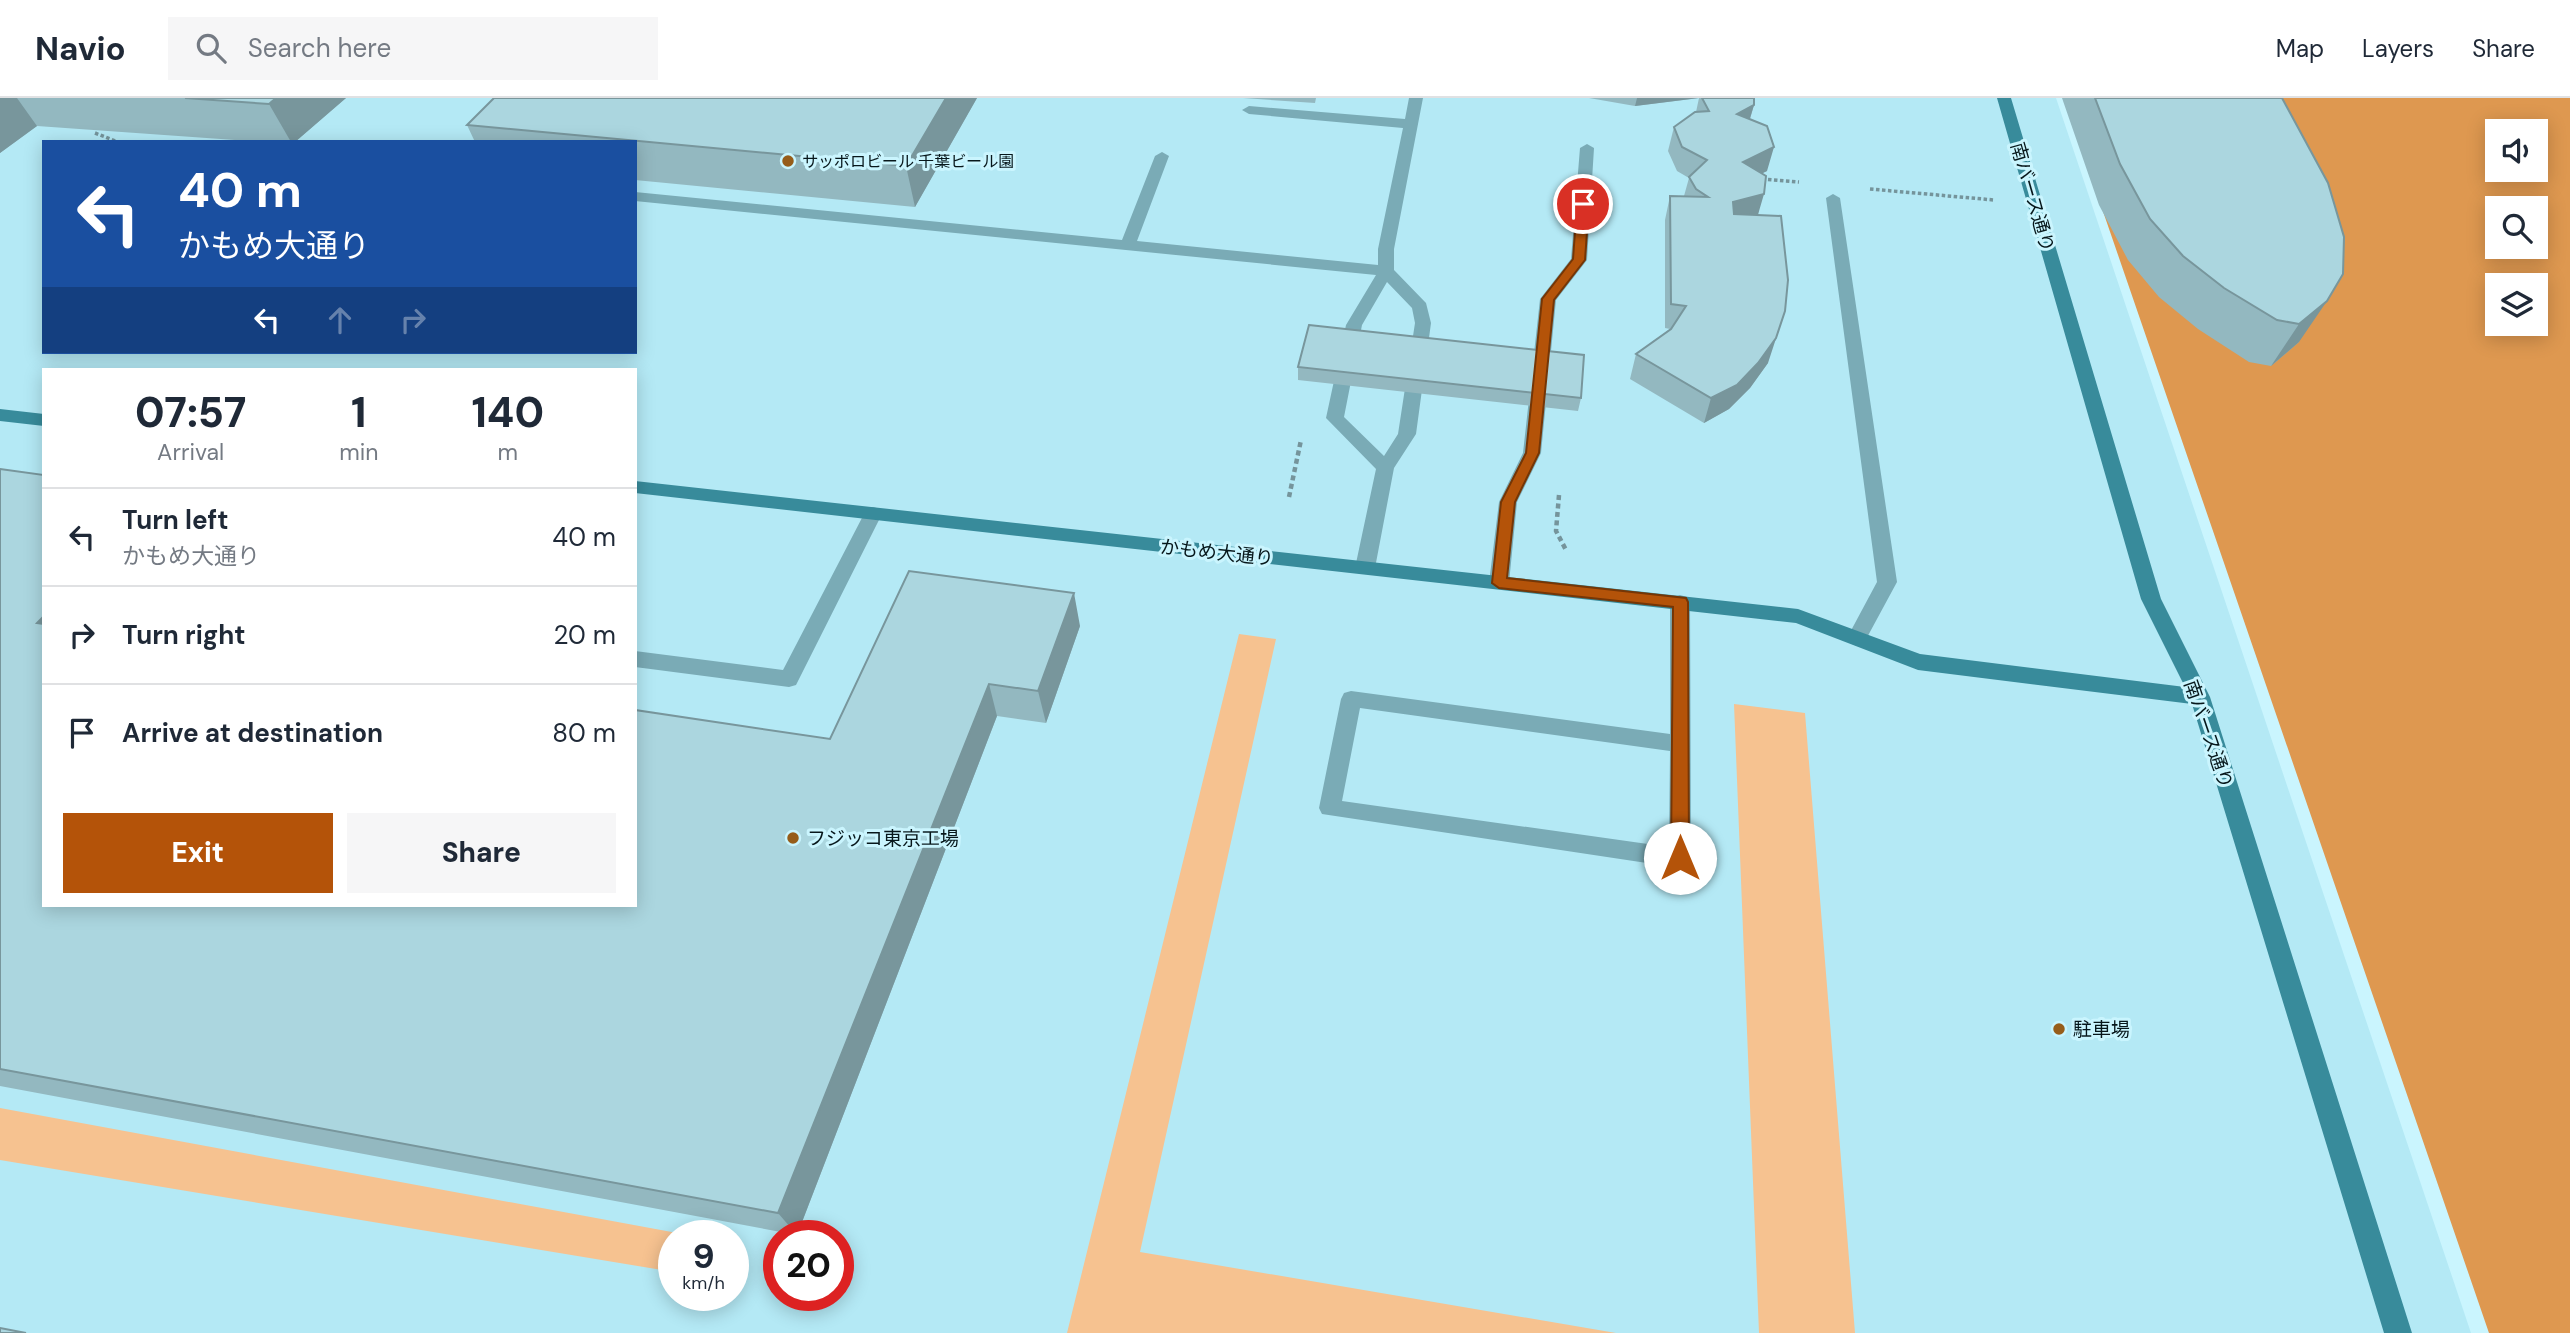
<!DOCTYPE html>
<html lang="en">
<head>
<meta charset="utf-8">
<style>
	body { margin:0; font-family:"DM Sans","Noto Sans JP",sans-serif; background:#f6f6f7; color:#1f2937; height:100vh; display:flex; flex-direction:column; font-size:26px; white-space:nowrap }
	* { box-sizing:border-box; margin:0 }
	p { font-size:23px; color:#747a83 }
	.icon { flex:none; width:38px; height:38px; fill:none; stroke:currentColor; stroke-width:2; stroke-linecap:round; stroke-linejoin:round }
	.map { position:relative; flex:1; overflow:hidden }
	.sheet { position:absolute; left:42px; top:270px; width:595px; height:539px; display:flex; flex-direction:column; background:#fff; border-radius:0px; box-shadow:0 4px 18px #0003 }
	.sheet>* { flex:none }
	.hud { position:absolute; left:42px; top:42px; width:595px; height:214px; border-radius:0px; box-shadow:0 4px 18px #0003; background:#1a4fa0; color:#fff; overflow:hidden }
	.tools { position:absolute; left:2485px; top:21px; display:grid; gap:14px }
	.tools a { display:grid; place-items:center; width:63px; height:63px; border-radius:0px; background:#fff; box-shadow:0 4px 18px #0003; font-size:35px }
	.speed { position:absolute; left:658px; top:1122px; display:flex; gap:14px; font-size:35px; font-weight:700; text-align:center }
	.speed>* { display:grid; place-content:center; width:91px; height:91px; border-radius:50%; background:#fff; box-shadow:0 4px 18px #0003; line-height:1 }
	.speed small { font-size:18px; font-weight:400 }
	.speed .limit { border:10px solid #d22; background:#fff; color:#111 }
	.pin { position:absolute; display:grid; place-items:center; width:60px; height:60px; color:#fff; margin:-30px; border:4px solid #fff; border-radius:50%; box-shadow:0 2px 7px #0007 }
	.me { position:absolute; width:77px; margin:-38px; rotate:0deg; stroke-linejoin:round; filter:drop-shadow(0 0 5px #0008) }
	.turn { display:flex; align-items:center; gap:24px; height:147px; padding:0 21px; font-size:32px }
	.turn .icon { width:91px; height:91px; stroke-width:2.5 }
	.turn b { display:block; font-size:49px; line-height:60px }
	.lanes { display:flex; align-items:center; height:66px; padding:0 21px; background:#0003; justify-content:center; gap:35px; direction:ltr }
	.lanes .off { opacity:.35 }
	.eta { display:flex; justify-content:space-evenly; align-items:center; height:119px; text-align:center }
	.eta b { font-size:42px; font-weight:800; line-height:49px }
	.action { display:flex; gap:14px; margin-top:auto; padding:14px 21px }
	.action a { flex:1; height:80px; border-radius:0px; background:#b45309; color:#fff; font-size:28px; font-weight:800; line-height:80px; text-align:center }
	.action a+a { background:#f6f6f7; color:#1f2937 }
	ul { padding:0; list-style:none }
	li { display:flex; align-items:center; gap:21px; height:98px; padding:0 21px; border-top:2px solid #e0e1e3 }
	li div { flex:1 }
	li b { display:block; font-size:26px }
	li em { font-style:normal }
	header { display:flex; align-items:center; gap:42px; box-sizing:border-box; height:98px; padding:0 35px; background:#fff; border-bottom:2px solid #e0e1e3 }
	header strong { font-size:33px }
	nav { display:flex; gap:38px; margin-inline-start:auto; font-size:24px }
	.search { width:490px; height:63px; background:#f6f6f7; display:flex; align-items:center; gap:18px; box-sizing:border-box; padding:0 24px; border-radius:0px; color:#747a83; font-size:26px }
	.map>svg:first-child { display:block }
</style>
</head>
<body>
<header>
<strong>Navio</strong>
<div class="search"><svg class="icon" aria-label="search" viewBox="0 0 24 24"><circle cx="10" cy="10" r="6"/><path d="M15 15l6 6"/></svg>Search here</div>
<nav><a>Map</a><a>Layers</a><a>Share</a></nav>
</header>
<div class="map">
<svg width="2570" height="1235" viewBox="0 0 2570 1235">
	<rect width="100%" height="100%" fill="#caf5fe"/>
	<path fill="#b4e9f5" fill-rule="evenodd" d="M 0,0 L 2056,0 L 2471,1235 L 0,1235 ZM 44,44 L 635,44 L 635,254 L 44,254 ZM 44,271 L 635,271 L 635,807 L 44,807 ZM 674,1138 L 733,1138 L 733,1197 L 674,1197 ZM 779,1138 L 838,1138 L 838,1197 L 779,1197 Z"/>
	<path fill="#f6c290" d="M 1239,536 L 1276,541 L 1140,1154 L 1616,1235 L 1067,1235 Z
		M 1734,606 L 1805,615 L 1855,1235 L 1759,1235 Z
		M 0,1010 L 688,1137 L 674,1138 L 674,1174 L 0,1062 Z"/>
	<path fill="#de9850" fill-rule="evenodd" d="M 2064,0 L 2570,0 L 2570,1235 L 2489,1235 ZM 2497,33 L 2536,33 L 2536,72 L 2497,72 ZM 2497,110 L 2536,110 L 2536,149 L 2497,149 ZM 2497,187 L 2536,187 L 2536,226 L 2497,226 Z"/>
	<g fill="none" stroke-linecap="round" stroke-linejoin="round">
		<path stroke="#75949b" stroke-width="3.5" stroke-dasharray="3.5 2.5" stroke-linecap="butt" d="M 95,35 L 118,44
			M 1762,81 L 1799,84
			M 1870,91 L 1994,102"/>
		<path stroke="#75949b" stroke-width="4.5" stroke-dasharray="5 3.5" stroke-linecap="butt" d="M 1559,397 L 1556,433 L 1566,452
			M 1289,399 L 1301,342"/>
		<path fill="#7aabb6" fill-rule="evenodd" d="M 1409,0 L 1423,0 L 1394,151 L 1394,172 L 1426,205 L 1431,225 L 1416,336 L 1394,370 L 1375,470 L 1372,475 L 1358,475 L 1355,470 L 1376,371 L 1326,320 L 1346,227 L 1376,177 L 635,103 L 635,94 L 1122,142 L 1155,58 L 1162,54 L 1169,58 L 1137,143 L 1378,167 L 1378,151 L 1403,30 L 1249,16 L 1242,12 L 1249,8 L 1405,21 ZM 1387,184 L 1412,210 L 1415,225 L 1398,336 L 1384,358 L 1344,319 L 1362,227 Z
			M 1587,46 L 1594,50 L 1587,162 L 1556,202 L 1541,355 L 1517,404 L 1509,485 L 1506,490 L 1492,490 L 1489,485 L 1499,404 L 1523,355 L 1540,201 L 1571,161 L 1580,50 Z
			M 1833,96 L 1840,100 L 1897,484 L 1864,545 L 1857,548 L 1850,545 L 1847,540 L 1877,484 L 1826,100 Z
			M 873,409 L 880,411 L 882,416 L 796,587 L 789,589 L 635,569 L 635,553 L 783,572 L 864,416 L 866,411 Z
			M 1680,497 L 1687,499 L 1690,504 L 1691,760 L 1688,767 L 1680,770 L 1322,716 L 1319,710 L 1341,601 L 1344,595 L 1351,593 L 1670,636 L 1670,504 L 1673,499 ZM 1360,610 L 1670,653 L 1669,749 L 1342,703 Z"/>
		<path fill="#388b9b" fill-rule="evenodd" d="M 1997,0 L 2011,0 L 2161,501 L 2210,599 L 2412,1235 L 2384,1235 L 2192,606 L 1918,572 L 1796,525 L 635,395 L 635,383 L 1798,511 L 1920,556 L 2185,589 L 2141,501 Z
			M 0,311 L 44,316 L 44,328 L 0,323 Z"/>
	</g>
	<path fill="#93b8c0" d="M 0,0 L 346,0 L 295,44 L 262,44 L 37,28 L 0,55 Z
		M 977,0 L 915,109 L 635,82 L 635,44 L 475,44 L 467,27 Z
		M 1243,0 L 1316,0 L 1315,5 Z
		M 1589,0 L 1699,0 L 1635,8 Z
		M 1699,0 L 1754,0 L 1754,7 L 1750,21 L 1767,73 L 1762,75 L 1758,117 L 1768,265 L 1750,290 L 1729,311 L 1704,325 L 1630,281 L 1636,256 L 1670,231 L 1665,230 L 1665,122 L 1670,98 L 1684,98 L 1689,80 L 1677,73 L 1668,53 L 1674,29 L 1696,14 Z
		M 2062,0 L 2282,0 L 2328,85 L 2299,244 L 2271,268 L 2249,264 L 2198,231 L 2159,199 L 2128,162 L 2099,107 Z
		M 1298,269 L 1581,300 L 1578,313 L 1298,282 Z
		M 0,371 L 44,807 L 830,641 L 1080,528 L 1046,625 L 997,618 L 797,1137 L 0,988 Z"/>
	<path fill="#78969c" d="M 0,0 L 17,0 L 37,28 L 0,55 Z
		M 276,0 L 346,0 L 295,44 L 291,44 L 269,6 Z
		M 946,0 L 977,0 L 915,109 L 906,68 Z
		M 1637,0 L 1699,0 L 1635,8 Z
		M 1754,7 L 1747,30 L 1737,16 Z
		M 1774,49 L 1767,73 L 1737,88 L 1743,64 Z
		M 1764,96 L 1757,120 L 1726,128 L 1733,104 Z
		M 2327,203 L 2299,244 L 2271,268 L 2299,226 Z
		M 1785,213 L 1768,265 L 1750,290 L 1729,311 L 1704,325 L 1711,300 Z
		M 1074,495 L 1080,528 L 1046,625 L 1038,593 Z
		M 44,518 L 44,531 L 37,525 Z
		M 989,586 L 997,618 L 797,1137 L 778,1115 Z"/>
	<path fill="#abd6df" stroke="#78969c" stroke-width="2" d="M 185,0 L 276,0 L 269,6 Z
		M 494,0 L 946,0 L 906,68 L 467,27 Z
		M 1702,0 L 1754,0 L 1754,7 L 1737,16 L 1767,28 L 1774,49 L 1743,64 L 1766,78 L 1764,96 L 1733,104 L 1734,116 L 1781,118 L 1788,182 L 1785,213 L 1776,240 L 1758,265 L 1737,287 L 1711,300 L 1636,256 L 1671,231 L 1686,208 L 1671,206 L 1670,98 L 1708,99 L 1696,91 L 1689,79 L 1707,62 L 1682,49 L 1674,29 L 1695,14 L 1709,13 Z
		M 2095,0 L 2282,0 L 2328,85 L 2344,139 L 2343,176 L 2327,203 L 2299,226 L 2277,222 L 2224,190 L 2183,158 L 2150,121 L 2120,66 Z
		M 1309,227 L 1584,257 L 1581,300 L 1298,269 Z
		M 0,371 L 44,377 L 44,518 L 37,525 L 44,526 L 44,807 L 635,807 L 635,612 L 830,641 L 909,473 L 1074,495 L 1038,593 L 989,586 L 778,1115 L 0,971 Z
		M 0,1230 L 26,1235 L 0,1235 Z"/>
	<path fill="#b45309" stroke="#753606" stroke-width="2" d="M 1583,102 L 1589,106 L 1585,162 L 1554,202 L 1539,355 L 1515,404 L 1507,480 L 1686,500 L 1688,504 L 1689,760 L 1686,766 L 1680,768 L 1674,766 L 1671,760 L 1673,509 L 1499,490 L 1492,485 L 1501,404 L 1526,355 L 1542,201 L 1573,161 L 1577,106 Z"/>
	<g fill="#965d1a" stroke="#caf5fe" stroke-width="2.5">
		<circle cx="788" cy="63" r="7"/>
		<circle cx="793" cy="740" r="7"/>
		<circle cx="2059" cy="931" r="7"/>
	</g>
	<g text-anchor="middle" stroke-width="6" stroke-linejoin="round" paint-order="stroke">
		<g font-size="16" fill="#07171b" stroke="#caf5fe" text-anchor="start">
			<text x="802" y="69">サッポロビール 千葉ビール園</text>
		</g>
		<g font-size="19" fill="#07171b" stroke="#caf5fe">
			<text transform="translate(2033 99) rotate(74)" y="7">南バース通り</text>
			<text transform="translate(1217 454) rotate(6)" y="7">かもめ大通り</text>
			<text transform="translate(2209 636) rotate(71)" y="7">南バース通り</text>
		</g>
		<g font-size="19" fill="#07171b" stroke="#caf5fe" text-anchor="start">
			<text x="807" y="747">フジッコ東京工場</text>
			<text x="2073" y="938">駐車場</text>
		</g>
	</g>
</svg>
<div class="tools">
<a><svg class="icon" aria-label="sound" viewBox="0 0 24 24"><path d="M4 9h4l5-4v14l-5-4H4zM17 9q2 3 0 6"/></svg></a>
<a><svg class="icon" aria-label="search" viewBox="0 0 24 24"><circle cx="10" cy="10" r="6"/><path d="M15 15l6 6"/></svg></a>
<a><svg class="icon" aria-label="layers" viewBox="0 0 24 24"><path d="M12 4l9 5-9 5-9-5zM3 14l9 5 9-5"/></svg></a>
</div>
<div class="speed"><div>9<small>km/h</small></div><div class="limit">20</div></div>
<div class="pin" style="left:1583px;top:106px;background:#d93025"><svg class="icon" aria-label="arrive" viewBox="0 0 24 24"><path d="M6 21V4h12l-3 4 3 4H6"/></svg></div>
<svg class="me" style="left:1680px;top:760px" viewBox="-20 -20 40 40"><circle r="19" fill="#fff"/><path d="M0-13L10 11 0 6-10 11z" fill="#b45309"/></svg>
<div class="hud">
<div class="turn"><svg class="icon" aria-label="left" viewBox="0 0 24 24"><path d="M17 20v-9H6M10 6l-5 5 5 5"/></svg><div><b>40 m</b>かもめ大通り</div></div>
<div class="lanes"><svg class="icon" aria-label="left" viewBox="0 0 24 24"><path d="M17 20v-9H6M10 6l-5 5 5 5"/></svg><svg class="icon off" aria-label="ahead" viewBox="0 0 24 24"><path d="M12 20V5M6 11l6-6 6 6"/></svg><svg class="icon off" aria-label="right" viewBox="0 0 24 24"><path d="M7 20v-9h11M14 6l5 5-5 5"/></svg></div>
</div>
<section class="sheet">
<div class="eta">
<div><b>07:57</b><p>Arrival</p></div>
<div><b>1</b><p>min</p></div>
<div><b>140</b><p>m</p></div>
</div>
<ul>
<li><svg class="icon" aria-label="left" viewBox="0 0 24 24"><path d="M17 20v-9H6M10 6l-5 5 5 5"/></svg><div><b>Turn left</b><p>かもめ大通り</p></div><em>40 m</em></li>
<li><svg class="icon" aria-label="right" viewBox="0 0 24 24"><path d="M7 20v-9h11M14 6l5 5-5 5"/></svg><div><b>Turn right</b></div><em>20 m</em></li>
<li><svg class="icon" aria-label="arrive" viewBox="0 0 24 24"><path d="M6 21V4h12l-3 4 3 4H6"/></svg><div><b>Arrive at destination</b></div><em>80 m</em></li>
</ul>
<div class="action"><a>Exit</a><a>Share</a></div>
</section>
</div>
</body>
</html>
